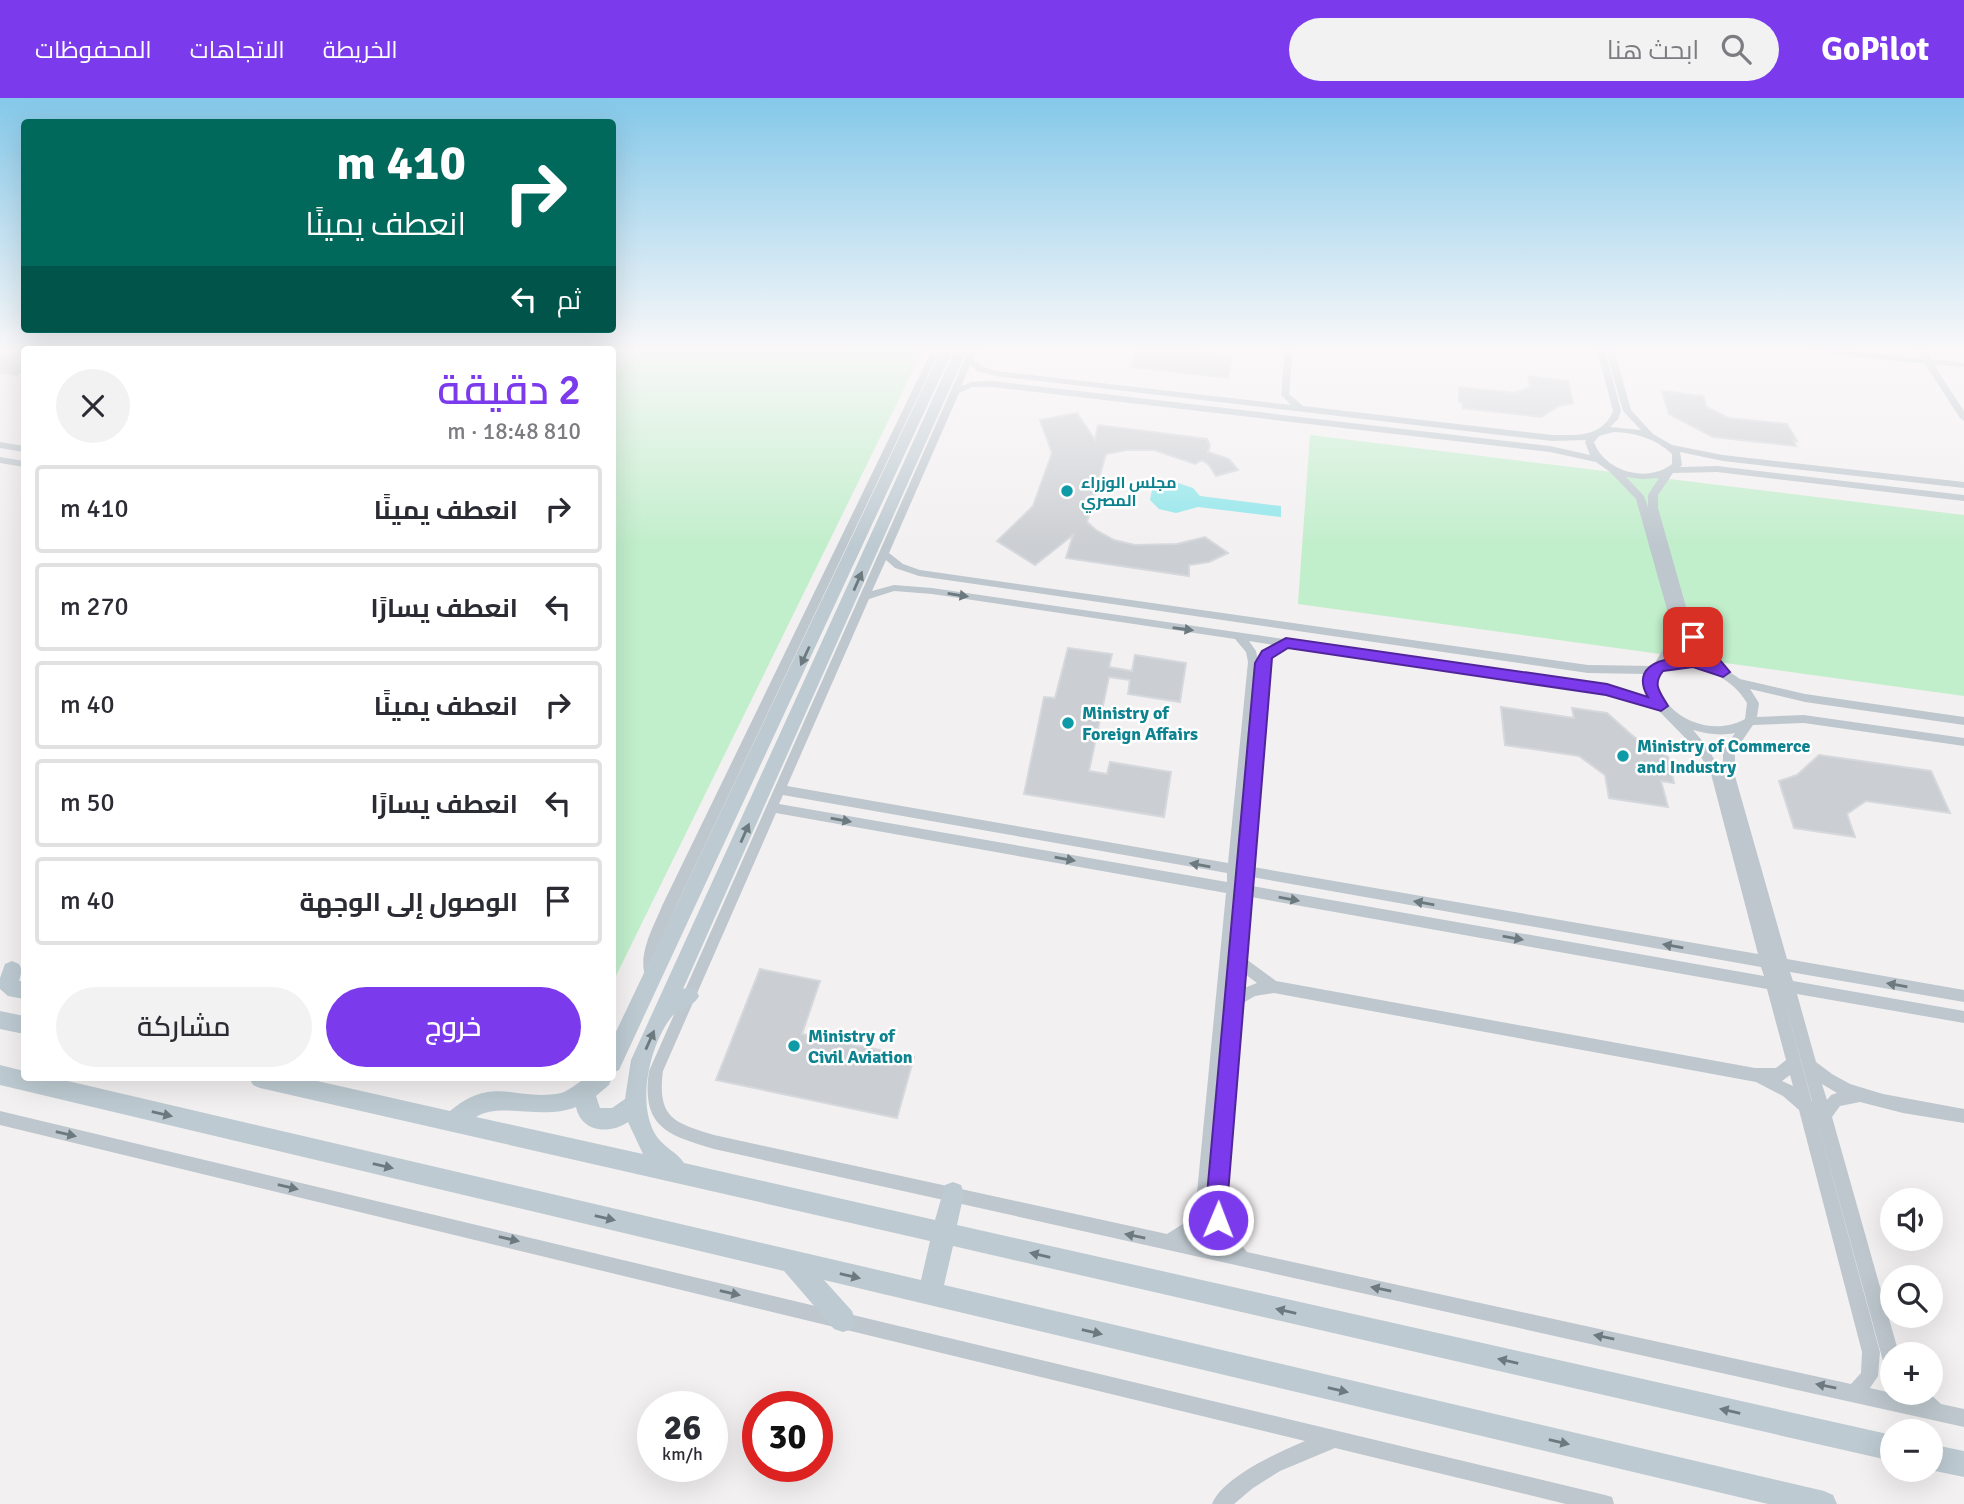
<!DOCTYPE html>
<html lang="ar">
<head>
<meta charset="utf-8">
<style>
	body { margin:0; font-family:Signika,Cairo,sans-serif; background:#f2f2f3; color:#2b2b33; direction:rtl; height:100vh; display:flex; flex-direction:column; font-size:26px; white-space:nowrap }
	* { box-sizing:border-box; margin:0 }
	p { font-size:23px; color:#7c7c81 }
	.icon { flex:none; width:38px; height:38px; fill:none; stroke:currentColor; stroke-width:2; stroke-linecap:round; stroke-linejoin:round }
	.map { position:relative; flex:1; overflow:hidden; direction:ltr }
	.drawer { position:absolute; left:21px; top:248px; width:595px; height:735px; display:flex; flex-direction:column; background:#fff; border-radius:7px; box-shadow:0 7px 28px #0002; direction:rtl }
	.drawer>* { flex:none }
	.guide { position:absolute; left:21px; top:21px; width:595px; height:214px; border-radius:7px; box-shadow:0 7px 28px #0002; direction:rtl; background:#00695c; color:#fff; overflow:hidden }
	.tools { position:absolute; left:1880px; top:1090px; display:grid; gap:14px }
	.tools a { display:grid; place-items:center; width:63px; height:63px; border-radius:50%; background:#fff; box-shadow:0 7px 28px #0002; font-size:35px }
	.speed { position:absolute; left:637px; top:1293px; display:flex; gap:14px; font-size:35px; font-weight:700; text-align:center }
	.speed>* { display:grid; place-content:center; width:91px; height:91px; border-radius:50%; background:#fff; box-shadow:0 7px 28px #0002; line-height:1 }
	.speed small { font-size:18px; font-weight:400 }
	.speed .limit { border:10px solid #d22; background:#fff; color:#111 }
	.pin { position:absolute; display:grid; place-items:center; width:60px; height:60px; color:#fff; margin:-30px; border-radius:14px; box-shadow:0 4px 10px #0006 }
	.me { position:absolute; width:77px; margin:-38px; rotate:1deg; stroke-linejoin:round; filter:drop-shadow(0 0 5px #0008) }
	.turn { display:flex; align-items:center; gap:24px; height:147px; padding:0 35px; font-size:32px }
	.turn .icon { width:91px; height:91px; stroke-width:2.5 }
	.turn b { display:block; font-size:49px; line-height:60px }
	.then { display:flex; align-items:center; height:66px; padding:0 35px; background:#0003; gap:14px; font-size:26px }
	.round { display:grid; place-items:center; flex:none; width:74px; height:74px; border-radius:37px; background:#f2f2f3 }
	.head { display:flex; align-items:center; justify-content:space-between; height:119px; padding:0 35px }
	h1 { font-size:42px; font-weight:600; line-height:52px; color:#7c3aed }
	.action { display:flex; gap:14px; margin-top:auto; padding:14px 35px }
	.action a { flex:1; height:80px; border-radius:42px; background:#7c3aed; color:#fff; font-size:28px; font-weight:600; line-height:80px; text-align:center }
	.action a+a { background:#f2f2f3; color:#2b2b33 }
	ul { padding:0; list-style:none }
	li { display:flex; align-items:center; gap:21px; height:88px; margin:0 14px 10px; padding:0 21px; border:4px solid #e1e1e2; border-radius:7px }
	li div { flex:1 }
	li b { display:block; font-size:26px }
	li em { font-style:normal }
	header { display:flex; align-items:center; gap:42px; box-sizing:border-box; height:98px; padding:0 35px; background:#7c3aed; color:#fff }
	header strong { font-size:33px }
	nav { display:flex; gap:38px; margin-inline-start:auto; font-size:24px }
	.search { width:490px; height:63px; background:#f2f2f3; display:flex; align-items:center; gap:18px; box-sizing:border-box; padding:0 24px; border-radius:38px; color:#7c7c81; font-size:26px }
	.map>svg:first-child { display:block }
</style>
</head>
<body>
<header>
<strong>GoPilot</strong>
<div class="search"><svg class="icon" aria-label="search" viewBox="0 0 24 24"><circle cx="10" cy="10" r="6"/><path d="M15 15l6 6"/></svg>ابحث هنا</div>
<nav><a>الخريطة</a><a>الاتجاهات</a><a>المحفوظات</a></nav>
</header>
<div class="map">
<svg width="1964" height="1406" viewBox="0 0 1964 1406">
	<rect width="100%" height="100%" fill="#f3f0f1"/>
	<path fill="#c1eecb" d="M 923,252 L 613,884 L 613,253 Z
		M 1310,337 L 1964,417 L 1964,598 L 1298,506 Z"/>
	<path fill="#8fe6ea" d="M 1178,385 L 1193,390 L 1200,398 L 1281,408 L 1281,419 L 1198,409 L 1176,415 L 1159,411 L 1150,402 L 1152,392 L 1163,386 Z"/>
	<path fill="#cbced2" stroke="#d5d8dc" stroke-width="2" d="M 0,252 L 24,252 L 24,272 L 17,277 L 0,275 Z
		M 1136,252 L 1177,252 L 1232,258 L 1228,280 L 1132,269 Z
		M 1528,278 L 1568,283 L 1573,305 L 1559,308 L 1541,319 L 1463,310 L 1462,304 L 1459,304 L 1459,289 L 1515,295 L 1530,289 Z
		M 1662,293 L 1703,298 L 1707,309 L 1728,320 L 1787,326 L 1797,343 L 1793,342 L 1796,348 L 1713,339 L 1669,316 Z
		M 1077,315 L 1095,342 L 1098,327 L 1207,341 L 1210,347 L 1208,354 L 1229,361 L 1238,372 L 1216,378 L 1209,367 L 1202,362 L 1195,366 L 1154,352 L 1127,352 L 1106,356 L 1087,424 L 1096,432 L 1114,442 L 1135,447 L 1177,446 L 1205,439 L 1228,455 L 1209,464 L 1189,467 L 1189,478 L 1066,460 L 1073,437 L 1035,467 L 997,443 L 1033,408 L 1052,355 L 1040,322 Z
		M 1068,550 L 1112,556 L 1109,569 L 1132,573 L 1135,557 L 1186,565 L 1180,604 L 1128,596 L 1130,582 L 1109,579 L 1089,673 L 1107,676 L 1110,664 L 1171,674 L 1164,719 L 1024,696 L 1044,599 L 1055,600 Z
		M 1501,609 L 1574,620 L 1572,610 L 1607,615 L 1634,639 L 1668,659 L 1674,685 L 1661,683 L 1668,709 L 1609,700 L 1605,677 L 1579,658 L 1505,647 Z
		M 1819,657 L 1931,673 L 1950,715 L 1866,703 L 1847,716 L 1855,739 L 1794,730 L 1779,683 L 1797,677 Z
		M 760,871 L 820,883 L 802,936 L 914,959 L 897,1020 L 716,982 Z"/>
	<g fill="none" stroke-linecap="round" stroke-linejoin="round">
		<path fill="#bdc7cd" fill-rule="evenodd" d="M 932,252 L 940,252 L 676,808 L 660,847 L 655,877 L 650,879 L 645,877 C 638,855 654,828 662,808 Z
			M 969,252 L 977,252 L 973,261 L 983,269 L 996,273 L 1291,307 L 1281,297 L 1285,252 L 1293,252 L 1289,296 L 1303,308 L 1552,337 C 1576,337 1602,340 1613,313 L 1597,252 L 1605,252 L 1621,313 L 1618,321 L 1610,329 L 1641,332 L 1623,313 L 1606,252 L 1614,252 L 1631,312 L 1653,336 L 1672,347 L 1723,357 L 1964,384 L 1964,390 L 1723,363 L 1680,354 L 1682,367 L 1680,369 L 1717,368 L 1964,397 L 1964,403 L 1717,374 L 1673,375 L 1658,397 L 1658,410 L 1690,523 L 1697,537 L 1725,571 L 1740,581 L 1805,596 L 1964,619 L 1964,627 L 1805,604 L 1750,591 L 1759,605 L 1757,619 L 1804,617 L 1964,640 L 1964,648 L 1804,625 L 1753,627 L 1735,653 L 1735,678 L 1787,861 L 1964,892 L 1964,904 L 1790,874 L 1793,883 L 1964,913 L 1964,925 L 1797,896 L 1816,964 L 1832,976 L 1850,986 L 1883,996 L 1964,1011 L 1964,1025 L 1903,1015 L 1860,1004 L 1840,1008 L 1832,1019 L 1899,1256 L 1892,1256 L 1892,1272 L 1886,1269 L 1883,1263 L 1814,1011 L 1880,1254 L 1878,1278 L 1870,1290 L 1908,1299 L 1906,1295 L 1929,1295 L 1941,1306 L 1964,1311 L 1964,1329 L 714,1051 C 667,1037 641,1029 649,973 ZM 970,267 L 977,273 L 996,278 L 1552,343 L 1586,342 L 1585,344 L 1590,357 L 1550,348 L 992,283 L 972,284 L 961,288 ZM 973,289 L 992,289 L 1550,354 L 1596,364 L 1610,374 L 1636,401 L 1670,522 L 1668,543 L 1653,568 L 1588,567 L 920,472 L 903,466 L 889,455 L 959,295 ZM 1614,334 C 1636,335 1655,340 1672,356 L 1672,366 C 1647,386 1604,373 1594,344 L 1599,338 ZM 1626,379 L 1642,381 L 1659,380 L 1648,397 L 1648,409 L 1644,398 ZM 886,462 L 895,470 L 919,478 L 1588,575 L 1647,576 L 1644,580 L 1647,595 L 1651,601 L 1607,588 L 932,490 L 894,487 L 872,493 ZM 894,493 L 932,496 L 1235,541 L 1246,554 L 1248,564 L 1228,765 L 787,688 L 869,501 ZM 1680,524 L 1689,542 L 1709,565 L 1680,559 L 1667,563 L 1678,543 ZM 1249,543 L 1273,547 L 1266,550 L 1258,563 L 1256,553 ZM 1287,549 L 1607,596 L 1657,611 L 1697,652 L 1711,676 L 1758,856 L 1253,769 L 1268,565 L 1274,556 ZM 1680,567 C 1708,571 1732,580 1747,605 L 1745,621 C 1711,640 1663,620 1656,580 L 1662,572 ZM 1693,632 C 1707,636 1720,638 1735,635 L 1723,653 L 1723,676 L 1705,646 ZM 783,697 L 1227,775 L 1227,784 L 779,706 ZM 776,715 L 1226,795 L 1196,1105 L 1186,1124 L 1167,1136 L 714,1037 C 673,1025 657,1019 663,973 ZM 1252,779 L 1761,869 L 1764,878 L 1252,788 ZM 1251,799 L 1767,891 L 1786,962 L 1776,970 L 1755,970 L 1276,883 L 1246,861 ZM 1245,876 L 1257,885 L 1244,890 ZM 1782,893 L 1812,1004 L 1812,1003 ZM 1274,895 L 1756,984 L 1783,998 L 1799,1012 L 1862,1254 L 1861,1275 L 1851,1286 L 1247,1154 L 1230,1132 L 1224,1108 L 1243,905 L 1255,898 ZM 1790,977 L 1793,988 L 1782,983 ZM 1822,986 L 1837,995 L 1831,997 L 1827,1002 ZM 1209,1113 L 1215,1136 L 1222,1148 L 1189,1141 L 1198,1136 Z
			M 1810,252 L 1835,252 L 1922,260 L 1917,252 L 1925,252 L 1931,261 L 1964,265 L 1964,269 L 1934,267 L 1964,313 L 1964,323 L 1960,320 L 1925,266 L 1814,254 Z
			M 0,344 L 24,348 L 24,354 L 0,350 Z
			M 0,359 L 24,363 L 24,369 L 0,365 Z
			M 0,1013 L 1605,1397 L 1612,1399 L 1614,1406 L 1566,1406 L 1335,1350 L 1280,1373 L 1253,1390 L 1234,1406 L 1212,1406 C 1223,1379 1279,1354 1305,1343 L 0,1027 Z"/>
		<path fill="#bdcad1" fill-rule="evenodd" d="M 941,252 L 953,252 L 619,972 L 612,975 L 612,942 Z
			M 955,252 L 967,252 L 683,891 L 689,889 L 696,892 L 699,898 C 693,910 677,910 670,921 C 649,949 636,1009 657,1039 C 665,1050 678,1055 684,1065 L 935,1122 L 945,1087 L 953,1084 L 961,1087 L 964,1095 L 957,1127 L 1892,1337 L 1892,1363 L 953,1148 L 944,1187 L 1824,1393 L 1833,1397 L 1837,1406 L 1768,1406 L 824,1182 L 852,1213 L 855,1222 L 852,1231 L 843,1234 L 834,1231 L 784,1173 L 0,987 L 0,967 L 24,973 L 24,980 L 55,980 L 921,1182 L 930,1143 L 260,990 L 253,987 L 249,980 L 304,980 L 450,1013 C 494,976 516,1004 561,995 C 571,992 576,985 585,981 C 592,978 605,980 612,980 L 609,987 L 596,998 L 600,1010 L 612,1010 L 625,1001 L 631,962 ZM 576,1009 C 581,1034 609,1037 628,1024 L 643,1056 L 476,1019 C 501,1003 541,1023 576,1009 Z
			M 12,863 L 19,866 L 22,872 L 19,883 L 24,883 L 24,901 L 8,898 L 0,891 L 0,880 L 5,866 Z
			M 0,913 L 24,918 L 24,936 L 0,931 Z
			M 1930,1346 L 1964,1353 L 1964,1379 L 1930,1372 Z"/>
	</g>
	<defs><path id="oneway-solid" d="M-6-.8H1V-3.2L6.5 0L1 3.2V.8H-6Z" transform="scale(1.75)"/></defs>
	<g fill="#6c7a80">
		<use href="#oneway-solid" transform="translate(858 483) rotate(-66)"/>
		<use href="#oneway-solid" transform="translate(805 558) rotate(115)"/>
		<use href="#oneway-solid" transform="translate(745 735) rotate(-66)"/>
		<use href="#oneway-solid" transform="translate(650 942) rotate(-66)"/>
		<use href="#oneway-solid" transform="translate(162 1016) rotate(13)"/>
		<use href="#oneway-solid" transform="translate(383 1068) rotate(13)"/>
		<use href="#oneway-solid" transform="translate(605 1120) rotate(13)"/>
		<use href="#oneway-solid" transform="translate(1040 1157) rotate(-167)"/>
		<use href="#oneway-solid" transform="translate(850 1178) rotate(13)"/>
		<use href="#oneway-solid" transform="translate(1286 1213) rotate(-167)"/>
		<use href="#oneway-solid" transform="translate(1092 1234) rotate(13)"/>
		<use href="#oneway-solid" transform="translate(1508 1263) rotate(-167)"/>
		<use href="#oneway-solid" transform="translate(1338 1292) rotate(13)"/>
		<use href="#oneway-solid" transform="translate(1730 1313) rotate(-167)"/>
		<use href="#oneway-solid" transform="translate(1559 1344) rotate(13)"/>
	</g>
	<g fill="#6c797f">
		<use href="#oneway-solid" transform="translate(958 497) rotate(9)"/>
		<use href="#oneway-solid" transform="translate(1183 531) rotate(8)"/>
		<use href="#oneway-solid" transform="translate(841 722) rotate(10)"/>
		<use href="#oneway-solid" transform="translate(1065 761) rotate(10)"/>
		<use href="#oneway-solid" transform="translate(1200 767) rotate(-170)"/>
		<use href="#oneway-solid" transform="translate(1289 801) rotate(10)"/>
		<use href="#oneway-solid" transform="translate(1424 805) rotate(-170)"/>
		<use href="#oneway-solid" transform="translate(1513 840) rotate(10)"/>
		<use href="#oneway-solid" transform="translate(1673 848) rotate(-170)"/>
		<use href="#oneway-solid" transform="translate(1897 887) rotate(-170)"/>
		<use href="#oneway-solid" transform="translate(66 1036) rotate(13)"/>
		<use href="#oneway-solid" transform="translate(288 1089) rotate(13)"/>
		<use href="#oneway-solid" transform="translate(1135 1138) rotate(-168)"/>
		<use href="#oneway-solid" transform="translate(509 1141) rotate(13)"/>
		<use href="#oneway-solid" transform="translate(1381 1191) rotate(-168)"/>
		<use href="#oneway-solid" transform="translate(730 1195) rotate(13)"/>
		<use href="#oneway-solid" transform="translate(1604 1239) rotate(-168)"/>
		<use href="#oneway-solid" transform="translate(1826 1288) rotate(-168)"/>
	</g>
	<linearGradient id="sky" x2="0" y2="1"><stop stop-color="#84c8e9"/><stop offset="0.56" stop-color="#faf8f9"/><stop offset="1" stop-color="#faf8f9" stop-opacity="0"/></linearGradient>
	<rect width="1964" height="449" fill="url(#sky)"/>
	<path fill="#7c3aed" stroke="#51269a" stroke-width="2" d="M 1693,534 L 1698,536 L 1730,574 L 1723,579 L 1693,569 L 1663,573 C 1652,587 1660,594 1668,608 L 1661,613 L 1606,597 L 1288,550 L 1272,560 L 1227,1108 L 1229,1122 L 1226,1129 L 1218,1133 L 1211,1129 L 1206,1108 L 1255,565 L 1262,553 L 1286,540 L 1607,586 L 1648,599 C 1626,561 1680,555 1705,563 L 1686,539 Z"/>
	<g fill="#0f9aa8" stroke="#fff" stroke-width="2.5">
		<circle cx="1067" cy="393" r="7"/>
		<circle cx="1068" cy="625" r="7"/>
		<circle cx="1623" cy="658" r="7"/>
		<circle cx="794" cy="948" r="7"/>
	</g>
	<g text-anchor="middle" stroke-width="5" stroke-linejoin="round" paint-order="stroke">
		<g font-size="16" font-weight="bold" fill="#0d838f" stroke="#fff" text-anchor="start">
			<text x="1081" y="390">مجلس الوزراء<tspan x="1081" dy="18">المصري</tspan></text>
		</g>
		<g font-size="18" font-weight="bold" fill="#0d838f" stroke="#fff" text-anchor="start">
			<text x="1082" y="621">Ministry of<tspan x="1082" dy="21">Foreign Affairs</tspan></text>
			<text x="1637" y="654">Ministry of Commerce<tspan x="1637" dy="21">and Industry</tspan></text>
			<text x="808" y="944">Ministry of<tspan x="808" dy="21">Civil Aviation</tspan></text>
		</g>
	</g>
</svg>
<div class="tools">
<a><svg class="icon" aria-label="sound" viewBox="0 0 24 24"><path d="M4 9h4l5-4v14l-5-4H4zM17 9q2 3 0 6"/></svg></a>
<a><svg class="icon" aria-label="search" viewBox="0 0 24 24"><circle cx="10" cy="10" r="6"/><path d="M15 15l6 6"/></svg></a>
<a>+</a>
<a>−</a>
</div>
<div class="speed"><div>26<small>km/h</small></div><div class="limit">30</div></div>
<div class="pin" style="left:1693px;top:539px;background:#d93025"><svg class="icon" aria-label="arrive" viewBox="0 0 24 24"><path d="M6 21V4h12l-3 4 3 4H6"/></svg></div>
<svg class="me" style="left:1218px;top:1122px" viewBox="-20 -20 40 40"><circle r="17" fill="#7c3aed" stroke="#fff" stroke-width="3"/><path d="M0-11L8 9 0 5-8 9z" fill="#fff"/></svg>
<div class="guide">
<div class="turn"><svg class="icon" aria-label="right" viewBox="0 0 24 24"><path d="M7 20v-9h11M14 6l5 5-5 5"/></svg><div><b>410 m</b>انعطف يمينًا</div></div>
<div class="then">ثم<svg class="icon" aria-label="left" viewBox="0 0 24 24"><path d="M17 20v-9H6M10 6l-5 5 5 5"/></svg></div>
</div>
<section class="drawer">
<div class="head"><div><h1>2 دقيقة</h1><p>810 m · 18:48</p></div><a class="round"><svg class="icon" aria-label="close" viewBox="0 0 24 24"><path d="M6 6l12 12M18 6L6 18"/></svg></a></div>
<ul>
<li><svg class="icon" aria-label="right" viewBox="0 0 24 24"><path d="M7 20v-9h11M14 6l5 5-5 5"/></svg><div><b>انعطف يمينًا</b></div><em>410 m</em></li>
<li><svg class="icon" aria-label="left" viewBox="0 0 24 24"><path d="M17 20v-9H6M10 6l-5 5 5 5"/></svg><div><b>انعطف يسارًا</b></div><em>270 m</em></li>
<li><svg class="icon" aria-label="right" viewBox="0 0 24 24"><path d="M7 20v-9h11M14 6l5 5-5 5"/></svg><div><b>انعطف يمينًا</b></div><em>40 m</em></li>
<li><svg class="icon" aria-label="left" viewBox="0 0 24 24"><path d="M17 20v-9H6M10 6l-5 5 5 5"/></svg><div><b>انعطف يسارًا</b></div><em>50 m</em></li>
<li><svg class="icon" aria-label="arrive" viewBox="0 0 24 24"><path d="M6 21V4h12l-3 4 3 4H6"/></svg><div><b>الوصول إلى الوجهة</b></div><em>40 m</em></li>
</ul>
<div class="action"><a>خروج</a><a>مشاركة</a></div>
</section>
</div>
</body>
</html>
